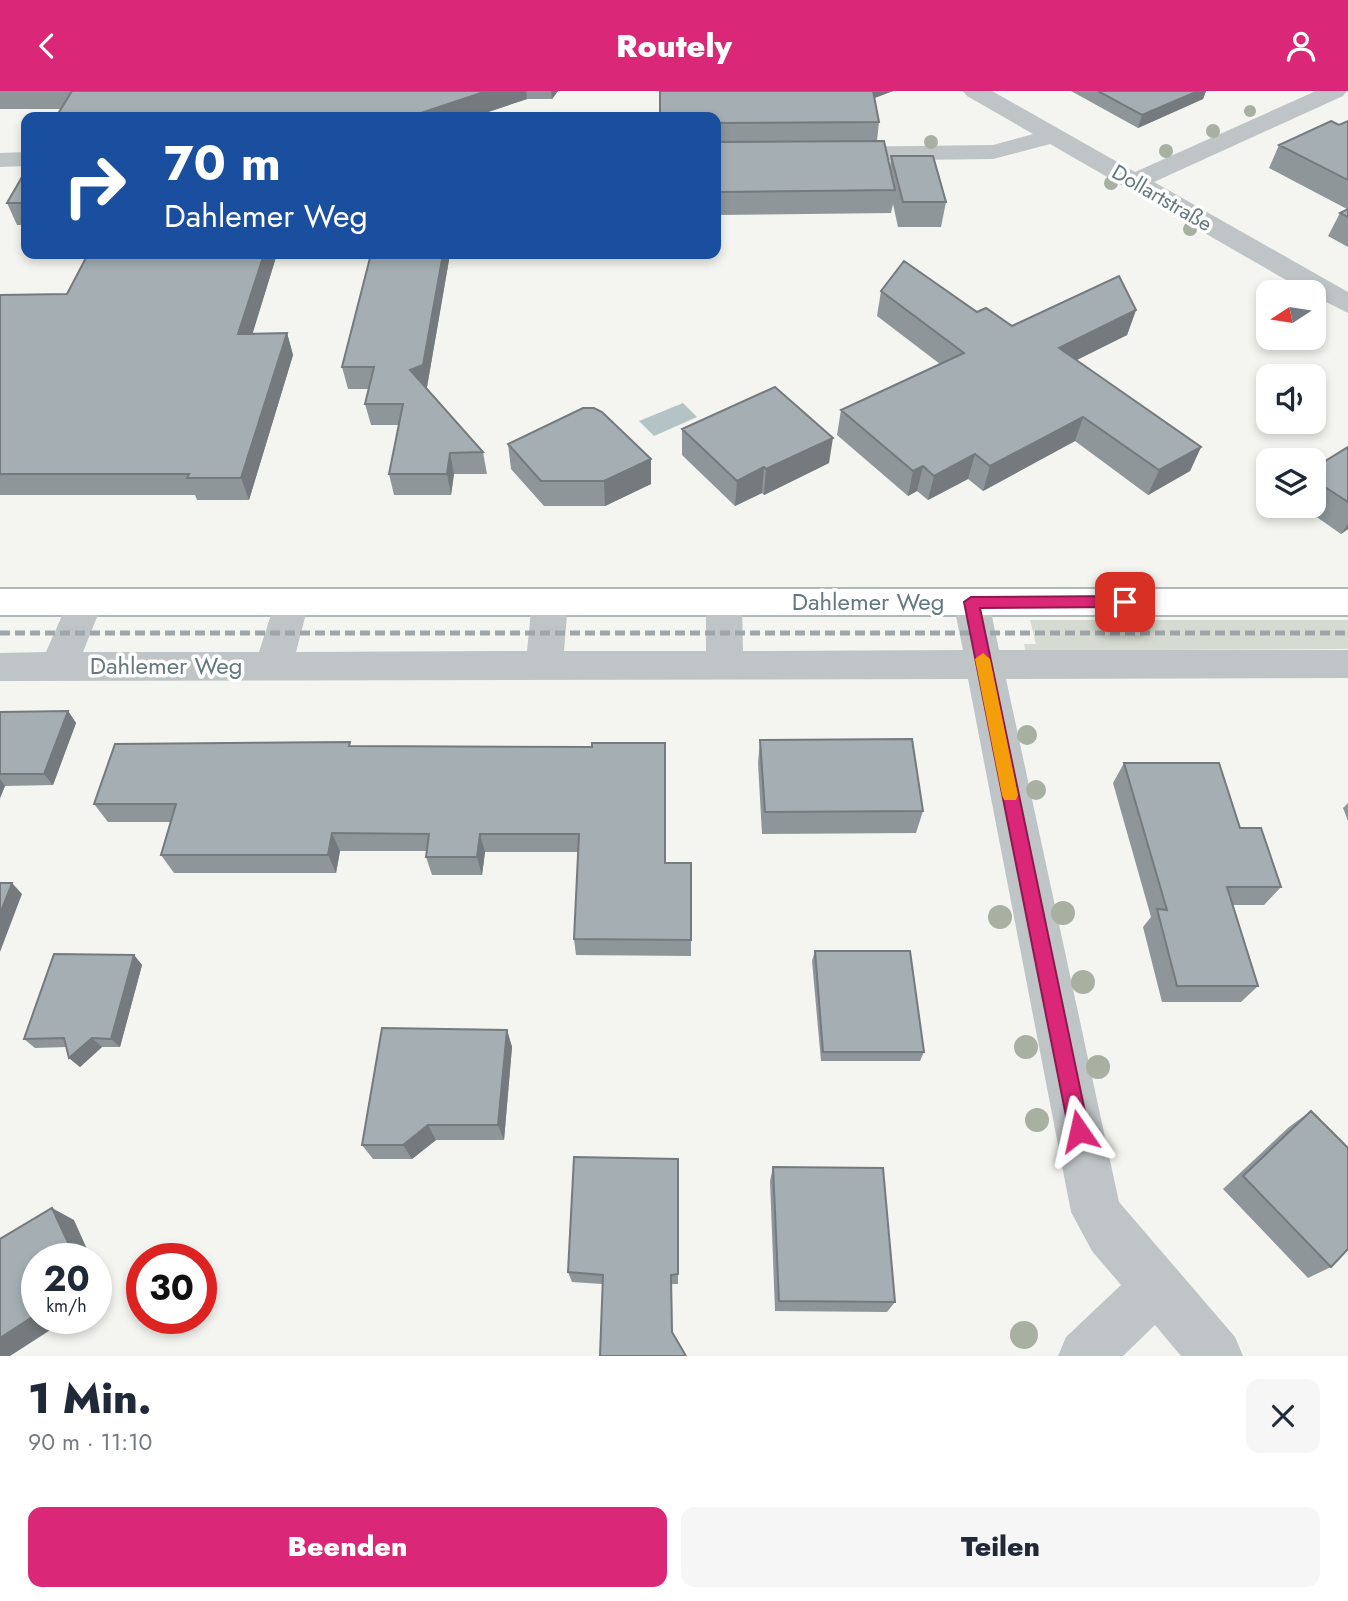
<!DOCTYPE html>
<html lang="de">
<head>
<meta charset="utf-8">
<style>
	body { margin:0; font-family:Jost,sans-serif; background:#f6f6f7; color:#1f2937; height:100vh; display:flex; flex-direction:column; font-size:26px; white-space:nowrap }
	* { box-sizing:border-box; margin:0 }
	p { font-size:23px; color:#747a83 }
	.icon { flex:none; width:38px; height:38px; fill:none; stroke:currentColor; stroke-width:2; stroke-linecap:round; stroke-linejoin:round }
	.map { position:relative; height:1265px; overflow:hidden }
	.sheet { display:flex; flex-direction:column; background:#fff; flex:1 }
	.sheet>* { flex:none }
	.hud { position:absolute; left:21px; top:21px; width:700px; height:147px; border-radius:14px; box-shadow:0 4px 10px #0003; background:#1a4fa0; color:#fff; overflow:hidden }
	.needle { width:46px; rotate:258deg }
	.fabs { position:absolute; left:1256px; top:189px; display:grid; gap:14px }
	.fabs a { display:grid; place-items:center; width:70px; height:70px; border-radius:14px; background:#fff; box-shadow:0 4px 10px #0003; font-size:35px }
	.speed { position:absolute; left:21px; top:1152px; display:flex; gap:14px; font-size:35px; font-weight:700; text-align:center }
	.speed>* { display:grid; place-content:center; width:91px; height:91px; border-radius:50%; background:#fff; box-shadow:0 4px 10px #0003; line-height:1 }
	.speed small { font-size:18px; font-weight:400 }
	.speed .limit { border:10px solid #d22; background:#fff; color:#111 }
	.pin { position:absolute; display:grid; place-items:center; width:60px; height:60px; color:#fff; margin:-30px; border-radius:14px; box-shadow:0 4px 10px #0006 }
	.me { position:absolute; width:77px; margin:-38px; rotate:349deg; stroke-linejoin:round; filter:drop-shadow(0 0 5px #0008) }
	.turn { display:flex; align-items:center; gap:24px; height:147px; padding:0 28px; font-size:32px }
	.turn .icon { width:91px; height:91px; stroke-width:2.5 }
	.turn b { display:block; font-size:49px; line-height:60px }
	.round { display:grid; place-items:center; flex:none; width:74px; height:74px; border-radius:14px; background:#f6f6f7 }
	.headline { display:flex; align-items:center; justify-content:space-between; height:119px; padding:0 28px }
	h1 { font-size:42px; font-weight:800; line-height:52px }
	.cta { display:flex; gap:14px; margin-top:auto; padding:14px 28px }
	.cta a { flex:1; height:80px; border-radius:14px; background:#db2777; color:#fff; font-size:28px; font-weight:800; line-height:80px; text-align:center }
	.cta a+a { background:#f6f6f7; color:#1f2937 }
	header { display:flex; justify-content:space-between; align-items:center; height:91px; padding:0 28px; background:#db2777; color:#fff; font-size:32px; font-weight:800 }
	.map>svg:first-child { display:block }
</style>
</head>
<body>
<header><svg class="icon" aria-label="back" viewBox="0 0 24 24"><path d="M15 5l-7 7 7 7"/></svg>Routely<svg class="icon" aria-label="person" viewBox="0 0 24 24"><circle cx="12" cy="8" r="4"/><path d="M4 21q1-7 8-7t8 7"/></svg></header>
<div class="map">
<svg width="1348" height="1265" viewBox="0 0 1348 1265">
	<rect width="100%" height="100%" fill="#f4f4f0"/>
	<path fill="#d6dbd1" d="M 1030,529 L 1348,529 L 1348,558 L 1154,559 L 1151,563 L 1026,564 L 1024,553 L 1036,553 Z"/>
	<path fill="#b4c4c6" d="M 683,312 L 697,326 L 654,345 L 639,330 Z"/>
	<g fill="none" stroke-linecap="round" stroke-linejoin="round">
		<defs>
			<path id="secondary" d="M 0,498 L 1348,498 L 1348,524 L 0,524 Z"/>
		</defs>
		<use href="#secondary" stroke="#b1b8bb" stroke-width="4"/>
		<path fill="#bfc4c6" fill-rule="evenodd" d="M 963,0 L 992,0 L 1135,81 L 1316,0 L 1347,0 L 1343,5 L 1154,91 L 1348,201 L 1348,222 L 1314,205 L 1314,201 L 1307,201 L 1050,53 L 993,68 L 833,70 L 824,68 L 821,63 L 824,58 L 833,56 L 993,54 L 1033,43 L 967,5 Z
			M 26,61 L 26,75 L 0,76 L 0,62 Z
			M 85,498 L 98,502 L 103,511 L 83,561 L 259,561 L 278,502 L 291,498 L 304,502 L 309,511 L 296,561 L 527,560 L 532,511 L 537,502 L 550,498 L 563,502 L 568,511 L 564,560 L 706,560 L 706,511 L 711,502 L 724,498 L 737,502 L 742,511 L 743,560 L 963,559 L 953,511 L 958,502 L 971,498 L 984,502 L 989,511 L 999,559 L 1348,559 L 1348,587 L 1006,588 L 1119,1111 L 1235,1246 L 1243,1265 L 1181,1265 L 1155,1234 L 1123,1265 L 1058,1265 L 1066,1246 L 1121,1194 L 1092,1160 L 1071,1121 L 968,588 L 0,590 L 0,562 L 46,561 L 72,502 Z"/>
		<use href="#secondary" fill="#fff" fill-rule="evenodd"/>
		<path stroke="#9ea6aa" stroke-width="5" stroke-dasharray="10 5" stroke-linecap="butt" d="M 0,542 L 1348,542"/>
	</g>
	<g fill="#a8b0a2">
		<circle cx="1250" cy="20" r="6"/>
		<circle cx="1213" cy="40" r="7"/>
		<circle cx="931" cy="51" r="7"/>
		<circle cx="1166" cy="60" r="7"/>
		<circle cx="1111" cy="92" r="7"/>
		<circle cx="1190" cy="138" r="7"/>
		<circle cx="1027" cy="644" r="10"/>
		<circle cx="1036" cy="699" r="10"/>
		<circle cx="1063" cy="822" r="12"/>
		<circle cx="1000" cy="826" r="12"/>
		<circle cx="1083" cy="891" r="12"/>
		<circle cx="1026" cy="956" r="12"/>
		<circle cx="1098" cy="976" r="12"/>
		<circle cx="1037" cy="1029" r="12"/>
		<circle cx="1024" cy="1244" r="14"/>
	</g>
	<path fill="#8e969a" d="M 0,0 L 558,0 L 552,8 L 527,8 L 473,26 L 56,26 L 61,18 L 0,18 Z
		M 660,0 L 893,0 L 874,7 L 879,31 L 877,50 L 890,76 L 891,65 L 946,111 L 941,136 L 898,136 L 893,113 L 891,122 L 716,124 L 716,26 Z
		M 1071,0 L 1206,0 L 1203,8 L 1138,37 Z
		M 1348,30 L 1348,156 L 1328,145 L 1340,122 L 1347,118 L 1269,77 L 1279,54 L 1339,34 Z
		M 26,79 L 26,134 L 17,134 L 7,112 Z
		M 88,163 L 277,163 L 252,243 L 287,242 L 293,264 L 249,409 L 197,409 L 195,404 L 0,404 L 0,204 L 67,203 Z
		M 371,163 L 450,163 L 427,296 L 425,297 L 483,361 L 487,383 L 454,383 L 451,404 L 394,404 L 389,383 L 399,334 L 371,334 L 365,313 L 369,298 L 348,298 L 342,276 Z
		M 881,200 L 977,221 L 1012,235 L 1136,219 L 1127,244 L 1076,269 L 1201,356 L 1190,380 L 1148,404 L 1075,350 L 983,400 L 968,388 L 928,409 L 917,400 L 908,405 L 837,344 L 841,319 L 940,273 L 877,225 Z
		M 682,338 L 829,372 L 764,404 L 762,402 L 735,415 L 682,364 Z
		M 508,353 L 651,368 L 651,393 L 605,415 L 544,415 L 511,378 Z
		M 1348,356 L 1348,438 L 1341,443 L 1301,415 L 1314,415 L 1314,377 Z
		M 68,620 L 76,632 L 53,694 L 5,695 L 0,707 L 0,621 Z
		M 760,649 L 923,720 L 916,742 L 762,743 L 758,672 Z
		M 352,655 L 665,772 L 691,849 L 691,865 L 576,864 L 574,848 L 578,761 L 485,761 L 482,784 L 432,784 L 426,766 L 427,760 L 340,760 L 336,782 L 174,782 L 161,764 L 171,731 L 108,731 L 94,713 Z
		M 1124,672 L 1240,737 L 1281,796 L 1264,814 L 1233,814 L 1258,895 L 1241,911 L 1162,911 L 1143,836 L 1151,826 L 1113,692 Z
		M 1348,712 L 1348,730 L 1343,717 Z
		M 815,860 L 924,961 L 920,970 L 821,970 L 812,870 Z
		M 134,864 L 142,874 L 120,956 L 102,956 L 80,976 L 69,967 L 66,956 L 35,957 L 24,948 Z
		M 507,939 L 512,956 L 504,1049 L 436,1049 L 412,1068 L 373,1068 L 362,1054 Z
		M 1311,1020 L 1331,1176 L 1308,1187 L 1223,1098 L 1289,1036 Z
		M 678,1068 L 678,1193 L 671,1193 L 672,1241 L 602,1193 L 572,1191 L 568,1181 Z
		M 773,1076 L 895,1211 L 887,1221 L 775,1220 L 770,1090 Z"/>
	<path fill="#747a7d" d="M 487,0 L 526,0 L 527,8 L 473,26 L 409,26 Z
		M 551,0 L 558,0 L 552,8 Z
		M 868,0 L 893,0 L 867,10 Z
		M 1198,0 L 1206,0 L 1203,8 L 1138,37 L 1142,24 Z
		M 264,163 L 277,163 L 246,264 L 238,243 Z
		M 443,163 L 450,163 L 427,296 L 414,301 L 410,279 Z
		M 1136,219 L 1127,244 L 1051,282 L 1059,257 Z
		M 287,242 L 293,264 L 249,409 L 241,387 Z
		M 1083,326 L 1075,350 L 983,400 L 990,375 Z
		M 833,347 L 829,372 L 764,404 L 766,378 Z
		M 1201,356 L 1190,380 L 1148,404 L 1159,379 Z
		M 450,362 L 454,383 L 451,404 L 447,383 Z
		M 975,363 L 968,388 L 928,409 L 934,385 Z
		M 651,368 L 651,393 L 605,415 L 604,390 Z
		M 923,375 L 917,400 L 908,405 L 913,380 Z
		M 764,376 L 762,402 L 735,415 L 737,390 Z
		M 1348,433 L 1348,438 L 1341,443 Z
		M 68,620 L 76,632 L 53,694 L 44,683 Z
		M 0,688 L 5,695 L 0,707 Z
		M 332,742 L 340,760 L 336,782 L 328,764 Z
		M 480,743 L 485,761 L 482,784 L 477,766 Z
		M 12,792 L 22,803 L 0,861 L 0,823 Z
		M 134,864 L 142,874 L 120,956 L 111,948 Z
		M 507,939 L 512,956 L 504,1049 L 498,1034 Z
		M 92,947 L 102,956 L 80,976 L 69,967 Z
		M 428,1034 L 436,1049 L 412,1068 L 403,1054 Z
		M 52,1117 L 74,1129 L 91,1167 L 74,1167 Z
		M 96,1182 L 103,1205 L 96,1209 Z
		M 37,1223 L 37,1227 L 69,1227 L 10,1265 L 0,1265 L 0,1247 Z"/>
	<path fill="#a5afb3" stroke="#747a7d" stroke-width="2" d="M 72,0 L 487,0 L 409,26 L 56,26 Z
		M 660,0 L 873,0 L 879,31 L 716,32 L 716,26 L 660,26 Z
		M 1098,0 L 1198,0 L 1142,24 Z
		M 1331,30 L 1339,34 L 1348,30 L 1348,89 L 1279,54 Z
		M 716,50 L 717,51 L 884,50 L 895,99 L 716,101 Z
		M 891,65 L 933,65 L 946,111 L 903,111 Z
		M 26,79 L 26,112 L 7,112 Z
		M 1348,118 L 1348,126 L 1340,122 Z
		M 88,163 L 264,163 L 238,243 L 287,242 L 241,387 L 187,387 L 189,383 L 0,383 L 0,204 L 67,203 Z
		M 371,163 L 443,163 L 423,274 L 410,279 L 483,361 L 450,362 L 447,383 L 389,383 L 403,313 L 365,313 L 374,276 L 342,276 Z
		M 904,170 L 977,221 L 986,217 L 1012,235 L 1119,185 L 1136,219 L 1059,257 L 1201,356 L 1159,379 L 1083,326 L 990,375 L 975,363 L 934,385 L 923,375 L 913,380 L 841,319 L 964,262 L 881,200 Z
		M 775,296 L 833,347 L 766,378 L 764,376 L 737,390 L 682,338 Z
		M 583,317 L 594,317 L 602,321 L 651,368 L 604,390 L 541,390 L 508,353 Z
		M 1348,356 L 1348,411 L 1314,389 L 1314,377 Z
		M 68,620 L 44,683 L 0,683 L 0,621 Z
		M 912,648 L 923,720 L 765,721 L 760,649 Z
		M 350,651 L 349,655 L 592,656 L 592,652 L 665,652 L 665,772 L 691,772 L 691,849 L 574,848 L 579,743 L 480,743 L 477,766 L 426,766 L 429,743 L 332,742 L 328,764 L 161,764 L 176,713 L 94,713 L 115,653 Z
		M 1124,672 L 1219,672 L 1240,737 L 1261,737 L 1281,796 L 1227,796 L 1258,895 L 1177,895 L 1157,818 L 1167,819 Z
		M 0,792 L 12,792 L 0,823 Z
		M 815,860 L 910,860 L 924,961 L 823,961 Z
		M 54,863 L 134,864 L 111,948 L 92,947 L 69,967 L 64,947 L 24,948 Z
		M 382,937 L 507,939 L 498,1034 L 428,1034 L 403,1054 L 362,1054 Z
		M 1311,1020 L 1348,1057 L 1348,1158 L 1331,1176 L 1243,1085 Z
		M 574,1066 L 678,1068 L 678,1183 L 671,1184 L 672,1241 L 686,1265 L 600,1265 L 603,1184 L 568,1181 Z
		M 773,1076 L 883,1077 L 895,1211 L 779,1210 Z
		M 52,1117 L 71,1158 L 74,1167 L 37,1167 L 37,1223 L 0,1247 L 0,1148 Z"/>
	<path fill="#db2777" stroke="#8e194d" stroke-width="2" d="M 1125,505 L 1133,511 L 1125,516 L 980,517 L 1089,1040 L 1086,1047 L 1079,1050 L 1072,1047 L 1069,1040 L 964,511 L 971,506 Z"/>
	<path fill="#f59e0b" d="M 983,562 L 990,568 L 1018,704 L 1016,709 L 1004,709 L 1002,704 L 975,568 Z"/>
	<g text-anchor="middle" stroke-width="7" stroke-linejoin="round" paint-order="stroke">
		<g font-size="21" fill="#637881" stroke="#fff">
			<text transform="translate(1162 107) rotate(30)" y="7">Dollartstraße</text>
		</g>
		<g font-size="24" fill="#637881" stroke="#fff">
			<text x="868" y="519">Dahlemer Weg</text>
			<text x="166" y="583">Dahlemer Weg</text>
		</g>
	</g>
</svg>
<div class="fabs">
<a><svg class="needle" viewBox="-14 -14 28 28"><path d="M0-13l5 13h-10z" fill="#e53935"/><path d="M0 13l5-13h-10z" fill="#747a83"/></svg></a>
<a><svg class="icon" aria-label="sound" viewBox="0 0 24 24"><path d="M4 9h4l5-4v14l-5-4H4zM17 9q2 3 0 6"/></svg></a>
<a><svg class="icon" aria-label="layers" viewBox="0 0 24 24"><path d="M12 4l9 5-9 5-9-5zM3 14l9 5 9-5"/></svg></a>
</div>
<div class="speed"><div>20<small>km/h</small></div><div class="limit">30</div></div>
<div class="pin" style="left:1125px;top:511px;background:#d93025"><svg class="icon" aria-label="arrive" viewBox="0 0 24 24"><path d="M6 21V4h12l-3 4 3 4H6"/></svg></div>
<svg class="me" style="left:1079px;top:1040px" viewBox="-20 -20 40 40"><path d="M0-17L14 15 0 8-14 15z" fill="#db2777" stroke="#fff" stroke-width="4"/></svg>
<div class="hud">
<div class="turn"><svg class="icon" aria-label="right" viewBox="0 0 24 24"><path d="M7 20v-9h11M14 6l5 5-5 5"/></svg><div><b>70 m</b>Dahlemer Weg</div></div>
</div>
</div>
<section class="sheet">
<div class="headline"><div><h1>1 Min.</h1><p>90 m · 11:10</p></div><a class="round"><svg class="icon" aria-label="close" viewBox="0 0 24 24"><path d="M6 6l12 12M18 6L6 18"/></svg></a></div>
<div class="cta"><a>Beenden</a><a>Teilen</a></div>
</section>
</body>
</html>
